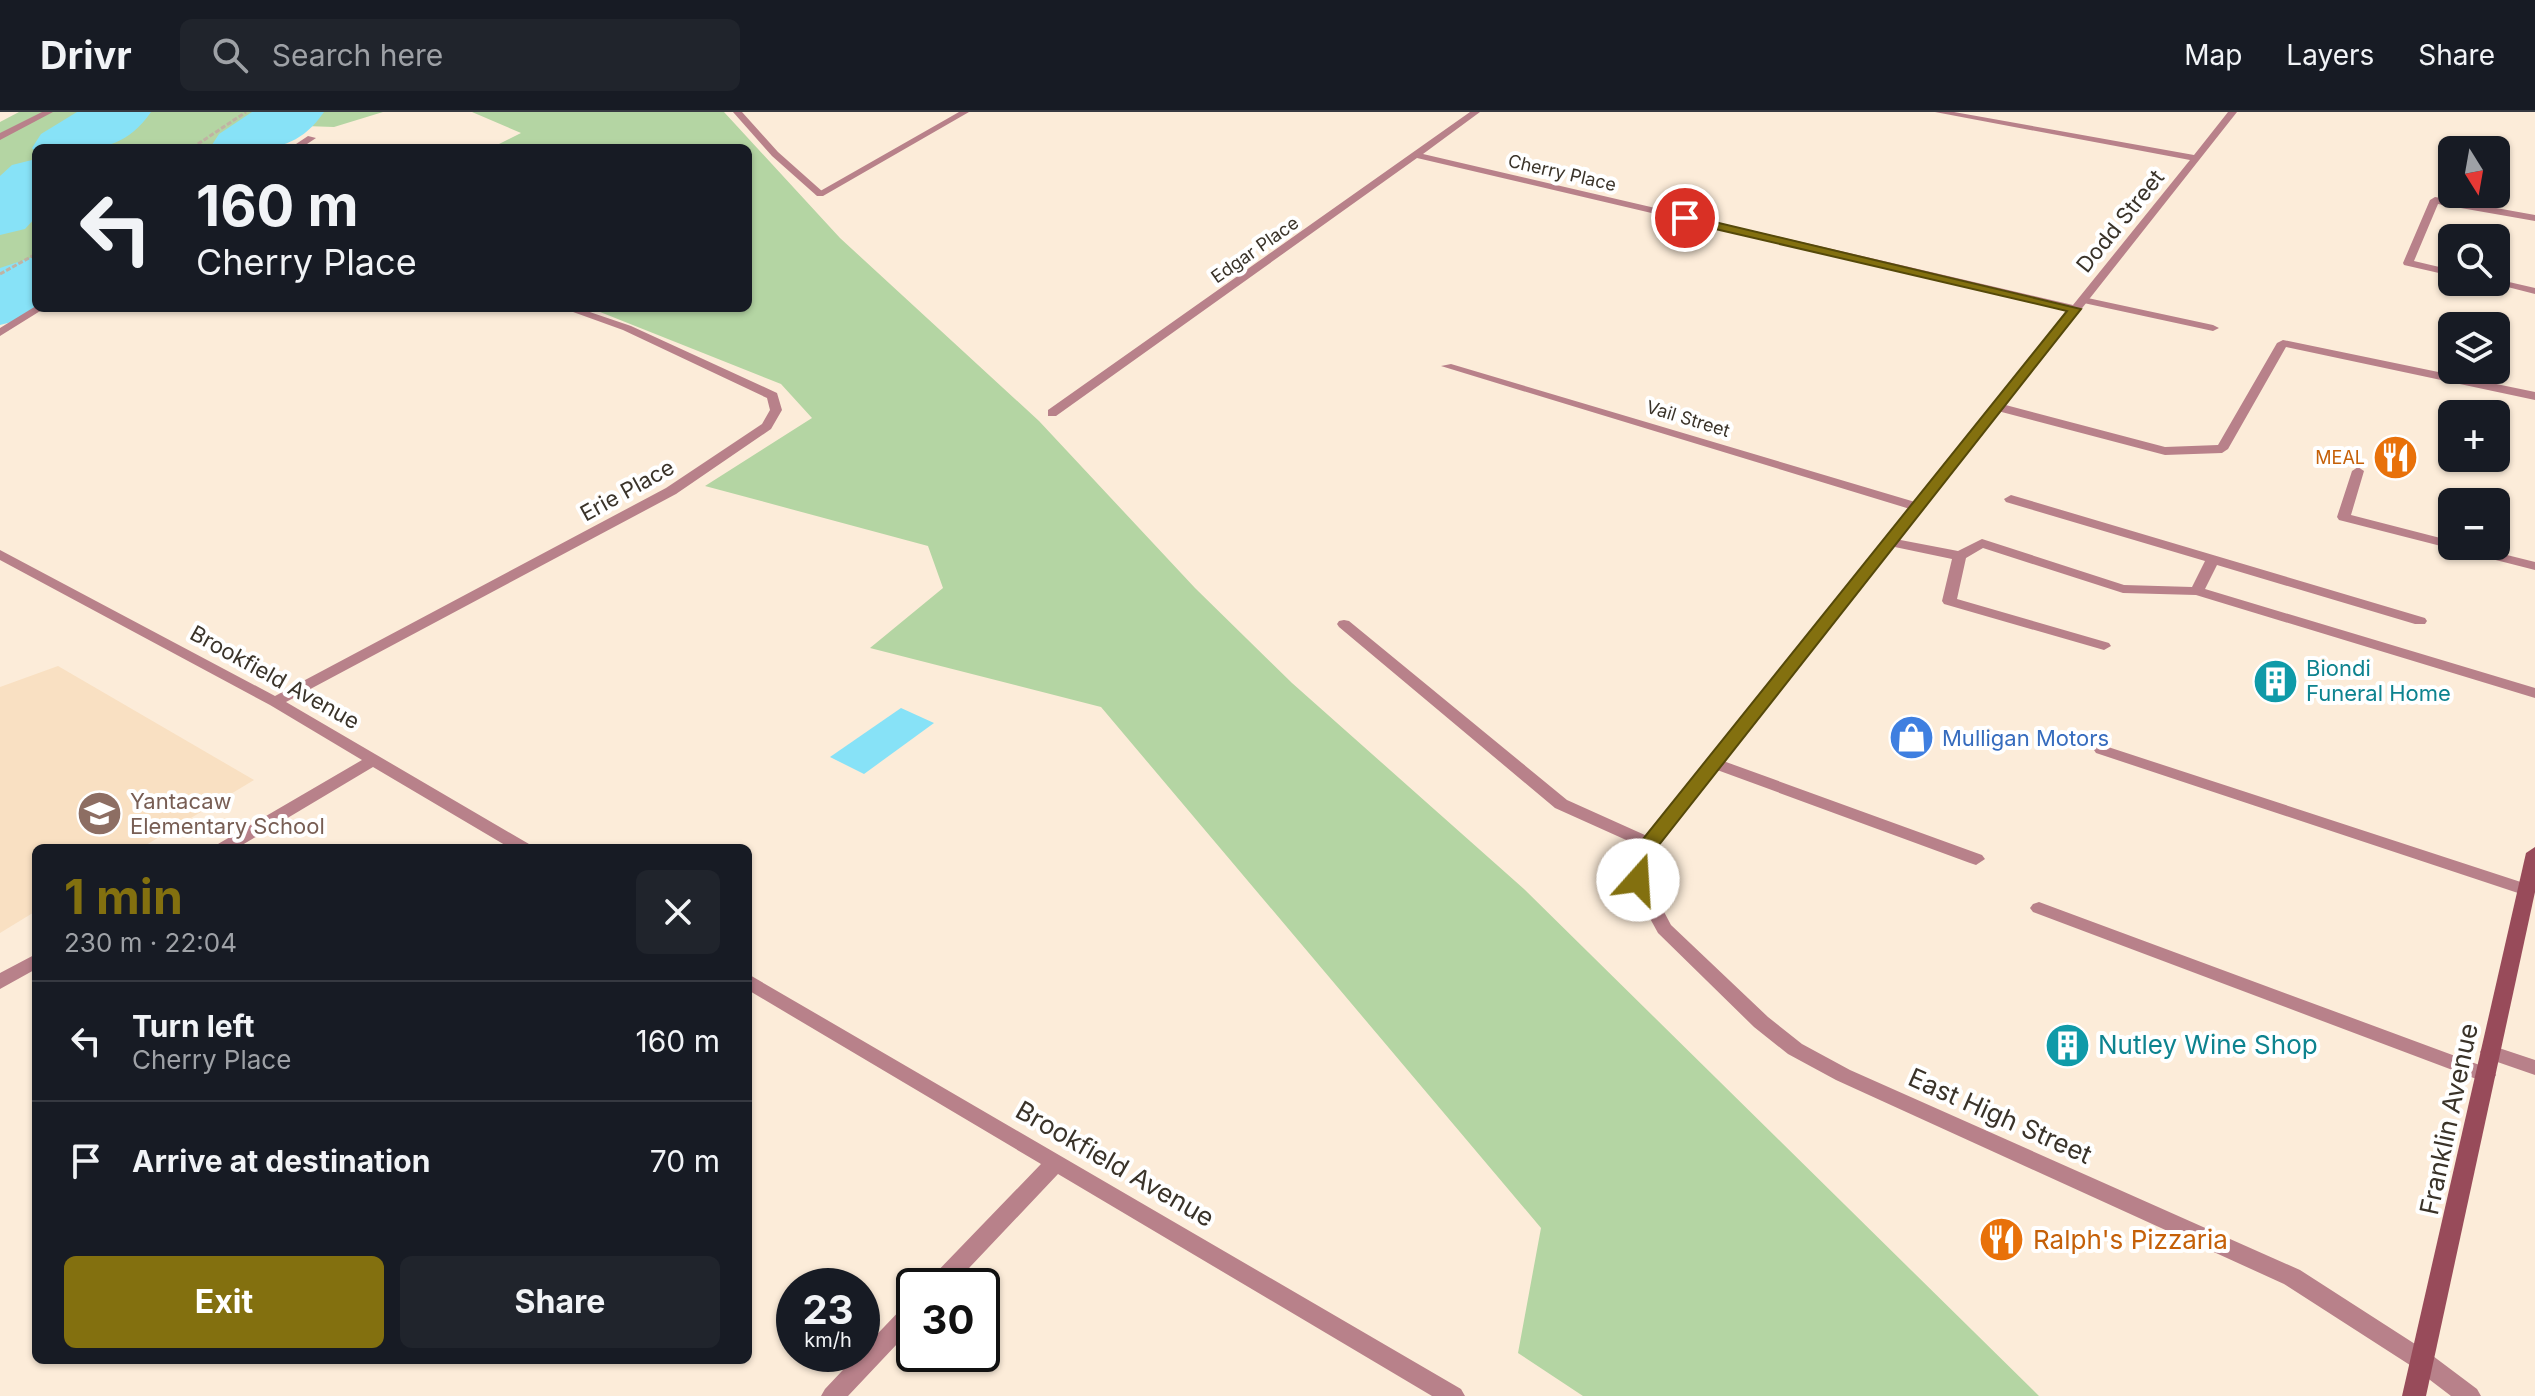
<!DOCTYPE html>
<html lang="en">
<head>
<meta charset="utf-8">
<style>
	body { margin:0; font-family:Inter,sans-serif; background:#20242c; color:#f1f3f6; height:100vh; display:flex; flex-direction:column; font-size:30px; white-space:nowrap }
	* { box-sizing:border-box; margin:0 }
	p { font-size:26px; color:#9ea1a6 }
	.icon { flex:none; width:44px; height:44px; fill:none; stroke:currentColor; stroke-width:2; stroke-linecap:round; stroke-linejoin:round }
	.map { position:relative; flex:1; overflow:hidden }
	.panel { position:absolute; left:32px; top:732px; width:720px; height:520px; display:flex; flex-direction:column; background:#171b24; border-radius:12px; box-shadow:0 2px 6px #0004 }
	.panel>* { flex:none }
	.guide { position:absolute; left:32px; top:32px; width:720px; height:168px; border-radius:12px; box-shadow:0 2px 6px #0004; background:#171b24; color:#f1f3f6; overflow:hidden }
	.needle { width:52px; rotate:169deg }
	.controls { position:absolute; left:2438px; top:24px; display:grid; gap:16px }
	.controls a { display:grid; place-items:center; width:72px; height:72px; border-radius:12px; background:#171b24; box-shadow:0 2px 6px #0004; font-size:40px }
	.speed { position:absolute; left:776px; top:1156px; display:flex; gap:16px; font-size:40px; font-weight:700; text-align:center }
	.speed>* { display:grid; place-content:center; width:104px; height:104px; border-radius:50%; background:#171b24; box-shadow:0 2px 6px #0004; line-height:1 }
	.speed small { font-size:20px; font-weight:400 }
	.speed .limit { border:4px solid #111; border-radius:12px; background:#fff; color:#111 }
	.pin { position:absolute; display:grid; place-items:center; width:68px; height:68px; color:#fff; margin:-34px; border:4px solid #fff; border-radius:50%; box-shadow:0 2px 8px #0007 }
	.me { position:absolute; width:88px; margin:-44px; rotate:19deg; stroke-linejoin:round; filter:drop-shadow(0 0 6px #0008) }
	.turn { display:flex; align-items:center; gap:28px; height:168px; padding:0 32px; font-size:36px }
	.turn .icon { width:104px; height:104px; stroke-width:2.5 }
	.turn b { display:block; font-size:56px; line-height:68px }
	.round { display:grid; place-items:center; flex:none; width:84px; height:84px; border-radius:12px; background:#20242c }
	.headline { display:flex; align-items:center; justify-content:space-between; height:136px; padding:0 32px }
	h1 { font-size:48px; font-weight:700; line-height:60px; color:#83700f }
	.action { display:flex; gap:16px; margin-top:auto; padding:16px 32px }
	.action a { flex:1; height:92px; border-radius:12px; background:#83700f; color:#fff; font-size:32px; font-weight:700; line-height:92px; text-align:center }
	.action a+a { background:#20242c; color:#f1f3f6 }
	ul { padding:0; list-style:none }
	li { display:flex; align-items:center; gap:24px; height:120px; padding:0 32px; border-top:2px solid #363941 }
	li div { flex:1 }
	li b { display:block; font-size:30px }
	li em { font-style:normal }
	header { display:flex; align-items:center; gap:48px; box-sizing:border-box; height:112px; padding:0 40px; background:#171b24; border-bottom:2px solid #363941 }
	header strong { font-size:38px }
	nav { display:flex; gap:44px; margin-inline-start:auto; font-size:28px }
	.search { width:560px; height:72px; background:#20242c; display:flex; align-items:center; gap:20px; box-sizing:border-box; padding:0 28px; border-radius:12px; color:#9ea1a6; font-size:30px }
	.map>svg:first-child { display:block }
</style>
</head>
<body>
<header>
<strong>Drivr</strong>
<div class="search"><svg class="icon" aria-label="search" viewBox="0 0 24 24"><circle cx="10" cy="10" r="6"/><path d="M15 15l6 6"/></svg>Search here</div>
<nav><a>Map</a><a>Layers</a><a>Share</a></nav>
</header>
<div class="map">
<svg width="2535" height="1284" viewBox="0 0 2535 1284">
	<rect width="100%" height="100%" fill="#fcecd9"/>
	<path fill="#f9e0c2" d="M 58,554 L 254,668 L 141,736 L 36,736 L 36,799 L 0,821 L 0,575 Z"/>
	<path fill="#b4d5a3" d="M 19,0 L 285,0 L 230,36 L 36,36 L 36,164 L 0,187 L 0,10 Z
		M 293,0 L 383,0 L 334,15 L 276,13 Z
		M 472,0 L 724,0 L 840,126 L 1039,309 L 1195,476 L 1292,571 L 1524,777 L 2039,1284 L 1583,1284 L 1518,1241 L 1541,1116 L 1101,595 L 870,536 L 943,476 L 928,434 L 705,374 L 812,306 L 781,272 L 590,196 L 748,196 L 748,36 L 491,36 L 521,21 Z"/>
	<path fill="#87e2f7" d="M 901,596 L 934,611 L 864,662 L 830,645 Z"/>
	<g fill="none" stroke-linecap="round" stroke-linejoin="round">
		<path fill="#87e2f7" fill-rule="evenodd" d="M 77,0 L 151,0 C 120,45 84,36 36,36 L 36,42 L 32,36 L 41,22 Z
			M 252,0 L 324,0 C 293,45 258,36 210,36 L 219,22 Z
			M 36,47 L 36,105 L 25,117 L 0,123 L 0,64 L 12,53 Z
			M 36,144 L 36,196 L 42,196 L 27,206 L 0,213 L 0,156 Z"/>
		<path stroke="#c0b3a3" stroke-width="3" stroke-dasharray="5 2" stroke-linecap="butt" d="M 192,36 L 246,0
			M 0,162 L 36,142"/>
		<path fill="#b8818a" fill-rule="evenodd" d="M 733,0 L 742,0 L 778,40 L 823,80 L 823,84 L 817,84 L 772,44 Z
			M 2435,85 L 2535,103 L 2535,109 L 2438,92 L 2414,149 L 2452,158 L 2452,164 L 2404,153 L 2403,151 L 2430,88 Z
			M 2496,167 L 2535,176 L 2535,182 L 2488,170 L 2496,170 Z
			M 2083,185 L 2213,213 L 2219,216 L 2213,219 L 2079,190 L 2079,186 Z
			M 2283,228 L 2535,280 L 2535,288 L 2286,235 L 2228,337 L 2222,341 L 2165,343 L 1994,298 L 1992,295 L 1998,291 L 2165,335 L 2218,333 L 2277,231 Z
			M 2358,355 L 2364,359 L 2351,403 L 2452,429 L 2452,434 L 2471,434 L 2535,450 L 2535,458 L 2339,408 L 2337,405 L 2352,359 Z
			M 2011,383 L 2425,506 L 2427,509 L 2425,512 L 2415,512 L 2217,453 L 2205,477 L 2535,576 L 2535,586 L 2196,483 L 2123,481 L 1983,436 L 1966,446 L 1957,487 L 2109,531 L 2111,534 L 2104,538 L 1944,492 L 1942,489 L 1952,447 L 1890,434 L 1883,430 L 1890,426 L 1958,439 L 1982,427 L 2124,473 L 2192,475 L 2205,449 L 2006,390 L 2004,387 Z
			M 1344,508 L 1349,509 L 1567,688 L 1656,728 L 1659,732 L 1656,736 L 1644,736 L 1555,696 L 1339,515 L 1337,512 L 1339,509 Z
			M 2102,633 L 2533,774 L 2535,779 L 2527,784 L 2521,782 L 2096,641 L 2094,638 L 2096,635 Z
			M 1715,646 L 1982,743 L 1985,747 L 1976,753 L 1970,751 L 1709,655 L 1707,651 L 1709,647 Z
			M 2039,790 L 2493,958 L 2496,963 L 2493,968 L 2486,970 L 2479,968 L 2033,800 L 2030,796 L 2033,792 Z
			M 2490,933 L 2535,948 L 2535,963 L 2483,945 L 2480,940 L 2483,935 Z"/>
		<path fill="#b8818a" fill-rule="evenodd" d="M 959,0 L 969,0 L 823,84 L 815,82 Z
			M 1470,0 L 1480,0 L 1423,42 L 2073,193 L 2190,48 L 1935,0 L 1954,0 L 2194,43 L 2228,0 L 2237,0 L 1658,733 L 1647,768 L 1671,813 L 1768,905 L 1802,932 L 1850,958 L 2300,1158 L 2429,1241 L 2432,1248 L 2429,1255 L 2421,1258 L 2413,1255 L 2284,1172 L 1836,968 L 1788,942 L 1754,915 L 1658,821 L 1629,768 L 1641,732 L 1910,397 L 1441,254 L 1451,252 L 1915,390 L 2069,199 L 1417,46 L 1056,304 L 1048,304 L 1048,298 Z
			M 308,24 L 316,26 L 301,36 L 290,36 Z
			M 36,194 L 36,196 L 45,196 L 0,224 L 0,216 Z
			M 562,196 L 578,196 L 631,214 L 777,281 L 782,298 L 771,317 L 676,382 L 286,590 L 529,732 L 532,736 L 510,736 L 373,655 L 237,736 L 215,736 L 218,732 L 362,648 L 270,593 L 0,448 L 0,438 L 275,584 L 666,376 L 762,312 L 770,298 L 767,286 L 623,218 Z
			M 36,842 L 36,857 L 0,877 L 0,861 Z
			M 748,862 L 1461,1277 L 1465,1284 L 1432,1284 L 1058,1062 L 952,1174 L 927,1174 L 930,1167 L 1041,1052 L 748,878 Z
			M 914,1189 L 914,1214 L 848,1284 L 821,1284 L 825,1277 L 858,1242 L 862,1242 L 862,1238 L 906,1192 Z"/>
		<path fill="#b8818a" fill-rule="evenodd" d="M 42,0 L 53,0 L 0,28 L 0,21 Z
			M 2421,1238 L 2429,1241 L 2477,1277 L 2481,1284 L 2451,1284 L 2413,1255 L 2410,1248 L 2413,1241 Z"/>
		<path fill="#984b5a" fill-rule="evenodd" d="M 2535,735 L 2535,780 L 2426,1284 L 2402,1284 L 2526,741 Z"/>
	</g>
	<path fill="#83700f" stroke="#55490a" stroke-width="2" d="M 1685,103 L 2081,197 L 1659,733 L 1648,768 L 1638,775 L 1628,768 L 1643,727 L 2067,199 L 1681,109 Z"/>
	<defs>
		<symbol id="restaurant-disc" viewBox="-11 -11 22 22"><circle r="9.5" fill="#e8710a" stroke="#fff"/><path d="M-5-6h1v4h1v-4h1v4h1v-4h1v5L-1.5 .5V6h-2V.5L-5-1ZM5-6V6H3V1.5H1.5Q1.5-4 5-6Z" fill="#fff"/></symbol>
		<symbol id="building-disc" viewBox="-11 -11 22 22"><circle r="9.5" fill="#0f9aa8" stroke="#fff"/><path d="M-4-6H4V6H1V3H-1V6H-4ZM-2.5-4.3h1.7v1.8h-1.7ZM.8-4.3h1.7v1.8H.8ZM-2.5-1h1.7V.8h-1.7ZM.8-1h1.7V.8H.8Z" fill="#fff"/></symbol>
		<symbol id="shop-disc" viewBox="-11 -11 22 22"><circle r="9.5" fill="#3f7fe0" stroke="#fff"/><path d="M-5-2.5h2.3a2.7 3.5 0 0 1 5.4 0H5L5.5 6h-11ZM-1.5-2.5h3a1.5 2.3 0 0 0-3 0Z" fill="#fff"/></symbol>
		<symbol id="school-disc" viewBox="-11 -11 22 22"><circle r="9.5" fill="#8d6e63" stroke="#fff"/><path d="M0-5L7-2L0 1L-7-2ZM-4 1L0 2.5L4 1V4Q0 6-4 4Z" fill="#fff"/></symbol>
	</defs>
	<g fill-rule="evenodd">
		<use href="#restaurant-disc" x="2370" y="320" width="51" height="51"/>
		<use href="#building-disc" x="2250" y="544" width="51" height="51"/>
		<use href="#shop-disc" x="1886" y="600" width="51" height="51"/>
		<use href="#school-disc" x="74" y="676" width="51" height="51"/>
		<use href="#building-disc" x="2042" y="908" width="51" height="51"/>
		<use href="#restaurant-disc" x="1976" y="1102" width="51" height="51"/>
	</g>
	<g text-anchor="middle" stroke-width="8" stroke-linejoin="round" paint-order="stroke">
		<g font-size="18" fill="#3a3329" stroke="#fff">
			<text transform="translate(1562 61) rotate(13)" y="6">Cherry Place</text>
			<text transform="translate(1255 138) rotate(-35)" y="6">Edgar Place</text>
			<text transform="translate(1688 307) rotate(17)" y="6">Vail Street</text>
		</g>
		<g font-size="18" fill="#c56008" stroke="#fff" text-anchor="end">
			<text x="2365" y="352">MEAL</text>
		</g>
		<g font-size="22" fill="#3a3329" stroke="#fff">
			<text transform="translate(2120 109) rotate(-51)" y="8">Dodd Street</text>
			<text transform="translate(627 378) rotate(-29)" y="8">Erie Place</text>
			<text transform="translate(275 565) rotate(29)" y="8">Brookfield Avenue</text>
		</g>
		<g font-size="22" fill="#0d838f" stroke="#fff" text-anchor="start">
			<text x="2306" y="564">Biondi<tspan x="2306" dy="25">Funeral Home</tspan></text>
		</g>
		<g font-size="22" fill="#366cbe" stroke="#fff" text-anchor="start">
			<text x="1942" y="634">Mulligan Motors</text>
		</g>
		<g font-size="22" fill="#785e54" stroke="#fff" text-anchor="start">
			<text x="130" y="697">Yantacaw<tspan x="130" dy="25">Elementary School</tspan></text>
		</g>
		<g font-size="26" fill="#0d838f" stroke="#fff" text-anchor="start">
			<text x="2098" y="942">Nutley Wine Shop</text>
		</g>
		<g font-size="26" fill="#3a3329" stroke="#fff">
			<text transform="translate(2000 1004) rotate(24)" y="9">East High Street</text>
			<text transform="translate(2449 1007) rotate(-78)" y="9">Franklin Avenue</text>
			<text transform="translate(1115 1052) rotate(30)" y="9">Brookfield Avenue</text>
		</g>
		<g font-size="26" fill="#c56008" stroke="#fff" text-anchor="start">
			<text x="2033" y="1137">Ralph's Pizzaria</text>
		</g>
	</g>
</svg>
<div class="controls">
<a><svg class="needle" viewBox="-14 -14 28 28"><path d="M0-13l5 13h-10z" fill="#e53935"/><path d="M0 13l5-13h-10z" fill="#9ea1a6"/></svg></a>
<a><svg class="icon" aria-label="search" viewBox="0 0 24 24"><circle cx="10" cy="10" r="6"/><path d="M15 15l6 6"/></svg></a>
<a><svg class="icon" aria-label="layers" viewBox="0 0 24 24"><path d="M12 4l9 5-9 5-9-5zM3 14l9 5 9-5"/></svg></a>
<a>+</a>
<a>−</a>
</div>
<div class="speed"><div>23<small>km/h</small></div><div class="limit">30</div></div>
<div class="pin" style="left:1685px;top:106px;background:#d93025"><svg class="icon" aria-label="arrive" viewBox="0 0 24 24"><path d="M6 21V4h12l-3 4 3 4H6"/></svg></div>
<svg class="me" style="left:1638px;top:768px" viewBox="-20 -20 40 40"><circle r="19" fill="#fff"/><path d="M0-13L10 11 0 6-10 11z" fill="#83700f"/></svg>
<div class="guide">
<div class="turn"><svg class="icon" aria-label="left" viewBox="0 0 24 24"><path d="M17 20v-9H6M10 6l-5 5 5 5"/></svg><div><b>160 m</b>Cherry Place</div></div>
</div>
<section class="panel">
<div class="headline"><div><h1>1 min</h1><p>230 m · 22:04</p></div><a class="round"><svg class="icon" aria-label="close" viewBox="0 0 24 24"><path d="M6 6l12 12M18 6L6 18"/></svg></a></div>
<ul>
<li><svg class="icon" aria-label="left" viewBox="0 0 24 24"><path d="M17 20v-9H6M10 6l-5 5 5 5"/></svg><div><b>Turn left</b><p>Cherry Place</p></div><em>160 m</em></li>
<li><svg class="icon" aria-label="arrive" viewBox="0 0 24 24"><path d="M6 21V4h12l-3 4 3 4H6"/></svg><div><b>Arrive at destination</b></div><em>70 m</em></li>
</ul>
<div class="action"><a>Exit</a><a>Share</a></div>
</section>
</div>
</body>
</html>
